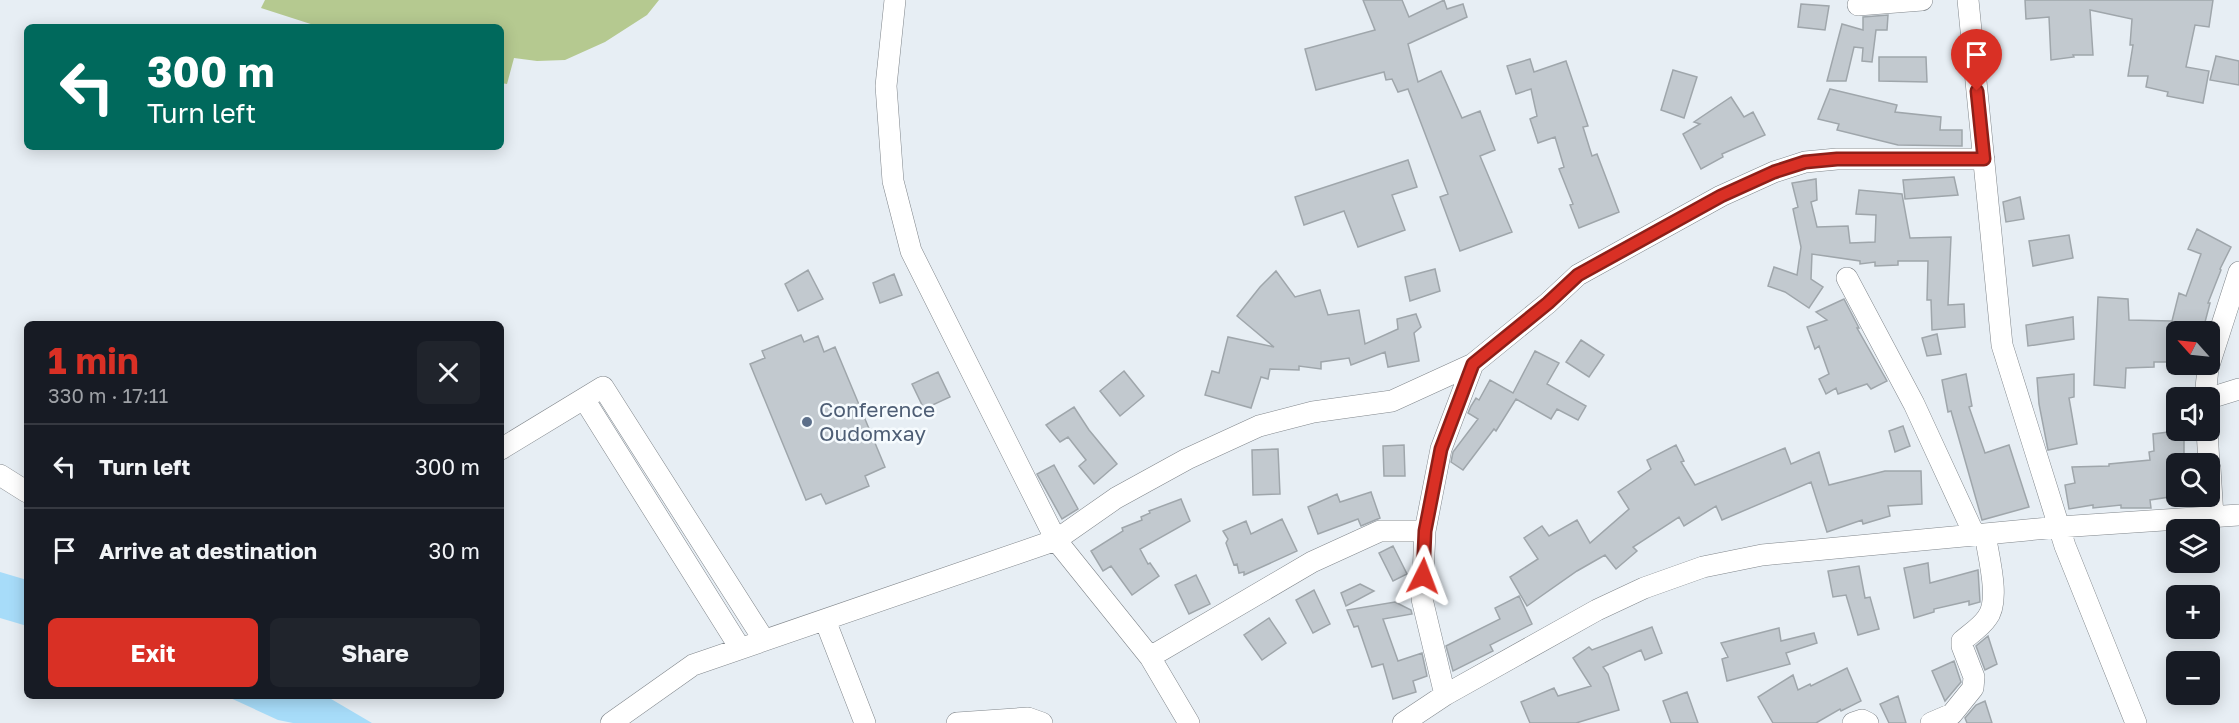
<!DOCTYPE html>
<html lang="en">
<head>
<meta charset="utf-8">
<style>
	body { margin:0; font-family:"Golos Text",sans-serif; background:#20242c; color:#f1f3f6; height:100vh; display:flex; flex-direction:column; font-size:22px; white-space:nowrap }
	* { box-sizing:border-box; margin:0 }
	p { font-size:20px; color:#9ea1a6 }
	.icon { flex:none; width:33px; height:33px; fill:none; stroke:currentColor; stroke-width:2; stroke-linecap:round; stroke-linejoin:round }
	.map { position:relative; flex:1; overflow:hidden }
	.sheet { position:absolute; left:24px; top:321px; width:480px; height:378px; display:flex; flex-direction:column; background:#171b24; border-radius:9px; box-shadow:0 3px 15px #0003 }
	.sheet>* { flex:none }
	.top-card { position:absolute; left:24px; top:24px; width:480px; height:126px; border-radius:9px; box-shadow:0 3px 15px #0003; background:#00695c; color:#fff; overflow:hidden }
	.needle { width:39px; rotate:297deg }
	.fabs { position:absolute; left:2166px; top:321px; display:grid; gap:12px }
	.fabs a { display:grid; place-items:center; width:54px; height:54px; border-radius:9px; background:#171b24; box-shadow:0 3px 15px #0003; font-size:30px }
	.pin { position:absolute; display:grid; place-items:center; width:51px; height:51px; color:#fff; margin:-62px -26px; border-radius:50% 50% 50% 0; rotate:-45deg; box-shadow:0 0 6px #0007 }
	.pin .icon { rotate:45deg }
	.me { position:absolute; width:66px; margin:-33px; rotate:3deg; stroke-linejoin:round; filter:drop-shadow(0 0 4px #0008) }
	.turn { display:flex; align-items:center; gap:21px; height:126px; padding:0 24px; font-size:27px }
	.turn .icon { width:78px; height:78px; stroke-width:2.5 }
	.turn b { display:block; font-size:42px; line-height:51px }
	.round { display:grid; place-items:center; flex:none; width:63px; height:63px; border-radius:9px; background:#20242c }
	.summary { display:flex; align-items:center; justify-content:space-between; height:102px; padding:0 24px }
	h1 { font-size:36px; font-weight:700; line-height:45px; color:#d93025 }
	.cta { display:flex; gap:12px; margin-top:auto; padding:12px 24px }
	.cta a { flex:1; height:69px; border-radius:9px; background:#d93025; color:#fff; font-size:24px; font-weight:700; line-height:69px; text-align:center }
	.cta a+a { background:#20242c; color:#f1f3f6 }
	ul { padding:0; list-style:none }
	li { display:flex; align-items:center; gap:18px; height:84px; padding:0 24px; border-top:2px solid #363941 }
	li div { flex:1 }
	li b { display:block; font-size:22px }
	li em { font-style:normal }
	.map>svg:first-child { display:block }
</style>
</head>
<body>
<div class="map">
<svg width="2239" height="723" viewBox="0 0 2239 723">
	<rect width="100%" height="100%" fill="#e7eef4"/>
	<path fill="#b5c990" d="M 265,0 L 659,0 L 647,15 L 605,42 L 565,60 L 537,61 L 514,58 L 507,84 L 501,83 L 501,27 L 320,27 L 261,8 Z"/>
	<path fill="#a7dcf9" d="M 0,572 L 27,580 L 27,626 L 0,618 Z
		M 226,696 L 326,696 L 372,723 L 293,723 L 278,720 Z"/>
	<path fill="#c2c9cf" stroke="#9fa6ab" stroke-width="1.5" d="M 1363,0 L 1402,0 L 1409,17 L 1444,0 L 1447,9 L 1463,4 L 1467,17 L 1408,44 L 1418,82 L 1441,71 L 1462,118 L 1480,111 L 1495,150 L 1480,156 L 1512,232 L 1460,251 L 1440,197 L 1448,194 L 1408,89 L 1398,92 L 1392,79 L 1386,80 L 1384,72 L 1316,90 L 1305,49 L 1375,30 Z
		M 2025,0 L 2213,0 L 2209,27 L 2195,25 L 2186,67 L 2209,71 L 2203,103 L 2167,96 L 2168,92 L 2146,87 L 2148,76 L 2128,76 L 2133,45 L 2130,45 L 2132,19 L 2090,10 L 2093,55 L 2073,55 L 2074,57 L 2051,60 L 2049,17 L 2026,19 Z
		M 1801,4 L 1829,6 L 1825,30 L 1798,27 Z
		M 1888,15 L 1887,30 L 1876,30 L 1872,62 L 1862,61 L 1863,48 L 1854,47 L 1846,81 L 1827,81 L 1842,24 L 1863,30 L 1863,17 Z
		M 2216,56 L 2239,61 L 2239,85 L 2210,80 Z
		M 1879,57 L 1926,57 L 1927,82 L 1879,81 Z
		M 1530,59 L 1534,72 L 1566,61 L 1588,126 L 1583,127 L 1592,156 L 1597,154 L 1619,212 L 1579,228 L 1570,205 L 1573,204 L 1559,169 L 1564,167 L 1555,137 L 1538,143 L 1530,119 L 1537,116 L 1531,89 L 1516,94 L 1507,66 Z
		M 1673,70 L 1697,77 L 1684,118 L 1661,110 Z
		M 1830,89 L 1897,105 L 1895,112 L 1941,117 L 1940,130 L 1962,130 L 1962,146 L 1898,145 L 1837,130 L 1839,124 L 1818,119 Z
		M 1731,97 L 1744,117 L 1753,112 L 1765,135 L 1722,154 L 1723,157 L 1701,169 L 1683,134 L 1700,124 L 1694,122 Z
		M 1408,160 L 1417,187 L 1392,195 L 1405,230 L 1358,247 L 1344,211 L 1304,225 L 1295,197 Z
		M 1954,177 L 1958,195 L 1905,199 L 1903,180 Z
		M 1816,179 L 1817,200 L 1811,202 L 1817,227 L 1848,226 L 1850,243 L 1875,242 L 1876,215 L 1856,214 L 1859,190 L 1902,194 L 1910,238 L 1951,237 L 1948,305 L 1964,304 L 1965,327 L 1932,330 L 1931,300 L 1927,300 L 1928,261 L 1898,261 L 1898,265 L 1875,266 L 1875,262 L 1860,264 L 1860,261 L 1812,254 L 1811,279 L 1823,287 L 1809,308 L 1785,292 L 1768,286 L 1774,267 L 1797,275 L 1801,247 L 1793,209 L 1798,207 L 1792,183 Z
		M 2020,197 L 2024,219 L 2006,222 L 2003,202 Z
		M 2197,229 L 2231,247 L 2220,269 L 2221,270 L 2208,303 L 2210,303 L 2204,326 L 2199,325 L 2199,332 L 2176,332 L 2176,362 L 2154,362 L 2154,367 L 2126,368 L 2125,388 L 2094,385 L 2098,297 L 2128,299 L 2129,320 L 2172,321 L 2179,293 L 2186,296 L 2201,254 L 2188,249 Z
		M 2069,235 L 2073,258 L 2033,266 L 2029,241 Z
		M 1435,269 L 1440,291 L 1410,301 L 1405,277 Z
		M 808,270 L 823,299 L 798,311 L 785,284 Z
		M 1276,271 L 1295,297 L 1320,290 L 1328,315 L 1359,310 L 1365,344 L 1398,329 L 1397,319 L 1416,314 L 1421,327 L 1414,333 L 1419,361 L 1388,367 L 1385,352 L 1351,365 L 1349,358 L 1321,362 L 1321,369 L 1299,366 L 1299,370 L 1270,369 L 1268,379 L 1261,377 L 1251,408 L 1205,395 L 1212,371 L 1219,373 L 1228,337 L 1274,347 L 1237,316 L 1260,287 Z
		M 894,274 L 902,295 L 880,303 L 873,283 Z
		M 1844,299 L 1859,328 L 1857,328 L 1887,381 L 1871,389 L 1867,384 L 1838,394 L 1836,388 L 1826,394 L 1819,379 L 1829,374 L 1819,346 L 1815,349 L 1807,327 L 1827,320 L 1816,312 Z
		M 2073,317 L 2074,339 L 2028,346 L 2026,325 Z
		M 1937,334 L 1941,354 L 1927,356 L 1922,338 Z
		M 801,335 L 804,342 L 818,336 L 824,352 L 835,347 L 885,467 L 865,476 L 869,486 L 826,504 L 821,494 L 806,500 L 750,364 L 765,358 L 762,351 Z
		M 1581,340 L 1604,355 L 1589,377 L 1566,362 Z
		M 1535,351 L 1559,363 L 1547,384 L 1586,406 L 1578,420 L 1557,409 L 1551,419 L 1516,399 L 1496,431 L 1494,429 L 1463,470 L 1451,462 L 1453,452 L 1478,419 L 1468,413 L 1471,406 L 1476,398 L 1479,400 L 1490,380 L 1513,393 Z
		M 1124,371 L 1144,396 L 1120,416 L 1100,391 Z
		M 938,372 L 950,397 L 924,409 L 912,384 Z
		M 1966,374 L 1972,406 L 1969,407 L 1985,453 L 2009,445 L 2029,507 L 1982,520 L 1951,411 L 1948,412 L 1942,380 Z
		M 2074,374 L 2074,397 L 2069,398 L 2077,444 L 2048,450 L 2039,404 L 2037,378 Z
		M 1074,407 L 1089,430 L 1117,464 L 1094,484 L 1079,466 L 1086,460 L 1068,437 L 1060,442 L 1046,425 Z
		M 1903,426 L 1910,446 L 1895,452 L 1889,431 Z
		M 2184,430 L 2184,464 L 2176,464 L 2176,496 L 2150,500 L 2151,508 L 2121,508 L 2121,505 L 2093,508 L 2093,505 L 2069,509 L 2065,485 L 2075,483 L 2072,467 L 2109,466 L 2109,464 L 2150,460 L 2149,452 L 2154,451 L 2153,434 Z
		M 1404,445 L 1405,476 L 1384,476 L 1383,446 Z
		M 1676,445 L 1684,461 L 1681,462 L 1695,485 L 1785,448 L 1791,464 L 1819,452 L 1829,485 L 1885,471 L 1921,471 L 1922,504 L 1888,506 L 1890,516 L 1863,524 L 1862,520 L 1827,532 L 1811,482 L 1722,520 L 1716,506 L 1684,526 L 1679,517 L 1633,547 L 1637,551 L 1616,569 L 1605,555 L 1577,571 L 1527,606 L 1510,577 L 1538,559 L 1524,538 L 1542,526 L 1549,536 L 1577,520 L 1590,543 L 1629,509 L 1618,492 L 1651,469 L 1647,460 Z
		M 1278,449 L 1280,494 L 1253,495 L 1252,450 Z
		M 1054,465 L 1078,509 L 1062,519 L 1037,474 Z
		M 1371,492 L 1380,518 L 1361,526 L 1358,519 L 1318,534 L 1308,507 L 1337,494 L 1340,502 Z
		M 1181,499 L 1190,521 L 1140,549 L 1148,564 L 1150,563 L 1159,576 L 1132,595 L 1111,566 L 1103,571 L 1091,551 L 1123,531 L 1122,528 L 1142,520 L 1141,517 L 1150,513 L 1149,511 Z
		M 1282,519 L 1297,551 L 1244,575 L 1244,572 L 1239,573 L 1237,564 L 1234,565 L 1226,543 L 1228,539 L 1223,531 L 1246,521 L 1251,534 Z
		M 1393,546 L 1407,574 L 1393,581 L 1379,553 Z
		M 1928,563 L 1930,583 L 1978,570 L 1980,602 L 1969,605 L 1969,601 L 1934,609 L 1934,612 L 1914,618 L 1904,568 Z
		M 1859,566 L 1865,598 L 1870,597 L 1879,629 L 1858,635 L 1846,595 L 1833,597 L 1828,571 Z
		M 1196,575 L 1210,604 L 1189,614 L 1175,585 Z
		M 1360,584 L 1374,591 L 1346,606 L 1341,593 Z
		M 1314,590 L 1330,624 L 1313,633 L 1296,600 Z
		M 1519,596 L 1532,624 L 1490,645 L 1493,651 L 1453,671 L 1446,646 L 1500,619 L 1495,608 Z
		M 1395,602 L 1411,610 L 1412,614 L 1383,619 L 1398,661 L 1422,653 L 1427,676 L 1413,681 L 1416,692 L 1393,699 L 1383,664 L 1372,667 L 1358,626 L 1354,627 L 1347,610 Z
		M 1269,618 L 1286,643 L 1262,660 L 1244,635 Z
		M 1652,627 L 1662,653 L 1645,660 L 1641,650 L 1603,667 L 1608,674 L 1619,710 L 1576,723 L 1530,723 L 1521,702 L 1554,688 L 1558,696 L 1591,686 L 1573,658 L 1589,647 L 1592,650 Z
		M 1779,628 L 1781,641 L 1814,633 L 1817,643 L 1786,653 L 1790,664 L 1727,681 L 1722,659 L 1728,657 L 1721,643 Z
		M 1988,636 L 1997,664 L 1985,670 L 1976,646 Z
		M 1954,661 L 1961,682 L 1945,701 L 1932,671 Z
		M 1847,668 L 1861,701 L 1841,711 L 1840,709 L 1816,723 L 1773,723 L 1758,697 L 1793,675 L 1798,690 L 1810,684 L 1811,686 Z
		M 1687,692 L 1698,723 L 1671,723 L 1663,701 Z
		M 1898,696 L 1906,723 L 1889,723 L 1880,704 Z
		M 1985,701 L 1992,723 L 1967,723 L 1965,718 L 1976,705 Z"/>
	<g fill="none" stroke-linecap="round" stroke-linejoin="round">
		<defs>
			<path id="minor" d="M 895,0 L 886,86 L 893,181 L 911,251 L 1056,540 L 1116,498 L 1187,459 L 1259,426 L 1313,412 L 1392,401 L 1473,364 L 1548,303 L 1578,275 L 1721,196 L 1774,172 L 1805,162 L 1837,159 L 1984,159
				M 1968,0 L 2002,345 L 2065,546 L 2136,723
				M 1858,5 L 1922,0
				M 1847,278 L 1914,404 L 1974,534
				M 2205,398 L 2208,368 L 2239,272
				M 2210,398 L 2239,389
				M 584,399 L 740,648
				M 2207,430 L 2209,464
				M 501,449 L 603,387 L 764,640
				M 2210,468 L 2213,517
				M 0,475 L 27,492
				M 825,620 L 865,723
				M 1150,657 L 1312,562 L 1380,531 L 1425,531
				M 1445,695 L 1422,599 L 1425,531 L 1441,449 L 1473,364
				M 611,723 L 693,665 L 1056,540 L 1150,657 L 1189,723
				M 957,723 L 1028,718 L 1042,723
				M 1403,723 L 1445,695 L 1597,610 L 1644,588 L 1703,567 L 1762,555 L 2059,527 L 2239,515
				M 1853,723 L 1862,720 L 1868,723
				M 1931,723 L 1952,714 L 1973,688 L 1974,677 L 1962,646 L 1962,641 C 1970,634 1981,627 1987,618 C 2001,601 1988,555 1985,534"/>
		</defs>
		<use href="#minor" stroke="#80868b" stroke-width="22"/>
		<use href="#minor" stroke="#fff" stroke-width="21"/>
	</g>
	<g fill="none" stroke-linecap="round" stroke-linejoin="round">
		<defs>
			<path id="route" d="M 1423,576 L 1425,531 L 1441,449 L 1473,364 L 1548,303 L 1578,275 L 1721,196 L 1774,172 L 1805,162 L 1837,159 L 1984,159 L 1977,91"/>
		</defs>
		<use href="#route" stroke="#8d1f18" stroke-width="15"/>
		<use href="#route" stroke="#d93025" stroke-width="10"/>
	</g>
	<circle fill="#5c6f8a" stroke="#f6fbfe" stroke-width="2" cx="807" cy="422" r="6"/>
	<g text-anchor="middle" stroke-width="5" stroke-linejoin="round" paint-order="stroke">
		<g font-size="21" fill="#4e5e75" stroke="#f6fbfe" text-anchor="start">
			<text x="819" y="417">Conference<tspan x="819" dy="24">Oudomxay</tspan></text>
		</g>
	</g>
</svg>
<div class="fabs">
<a><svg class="needle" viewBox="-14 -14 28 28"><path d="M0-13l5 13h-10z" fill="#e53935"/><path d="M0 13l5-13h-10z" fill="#9ea1a6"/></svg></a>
<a><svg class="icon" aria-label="sound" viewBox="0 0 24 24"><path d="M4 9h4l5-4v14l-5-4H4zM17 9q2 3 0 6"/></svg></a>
<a><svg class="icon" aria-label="search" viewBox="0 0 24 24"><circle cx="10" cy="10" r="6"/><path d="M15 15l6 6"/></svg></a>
<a><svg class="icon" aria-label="layers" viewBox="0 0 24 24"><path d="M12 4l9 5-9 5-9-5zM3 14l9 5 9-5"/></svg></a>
<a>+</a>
<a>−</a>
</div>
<div class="pin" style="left:1977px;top:91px;background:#d93025"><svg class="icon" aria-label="arrive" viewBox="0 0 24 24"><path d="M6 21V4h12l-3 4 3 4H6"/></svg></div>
<svg class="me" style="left:1423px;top:576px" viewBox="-20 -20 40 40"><path d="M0-17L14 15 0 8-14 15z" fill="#d93025" stroke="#fff" stroke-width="4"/></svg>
<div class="top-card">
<div class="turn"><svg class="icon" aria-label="left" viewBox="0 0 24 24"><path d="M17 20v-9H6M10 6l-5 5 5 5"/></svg><div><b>300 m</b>Turn left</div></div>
</div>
<section class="sheet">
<div class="summary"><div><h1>1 min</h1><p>330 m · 17:11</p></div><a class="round"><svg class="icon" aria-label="close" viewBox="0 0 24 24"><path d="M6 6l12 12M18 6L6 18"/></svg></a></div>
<ul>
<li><svg class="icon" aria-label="left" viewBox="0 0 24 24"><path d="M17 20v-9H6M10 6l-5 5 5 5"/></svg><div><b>Turn left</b></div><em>300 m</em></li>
<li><svg class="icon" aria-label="arrive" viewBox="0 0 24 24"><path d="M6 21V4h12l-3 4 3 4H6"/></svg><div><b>Arrive at destination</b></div><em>30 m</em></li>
</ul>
<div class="cta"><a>Exit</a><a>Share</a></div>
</section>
</div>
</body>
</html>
